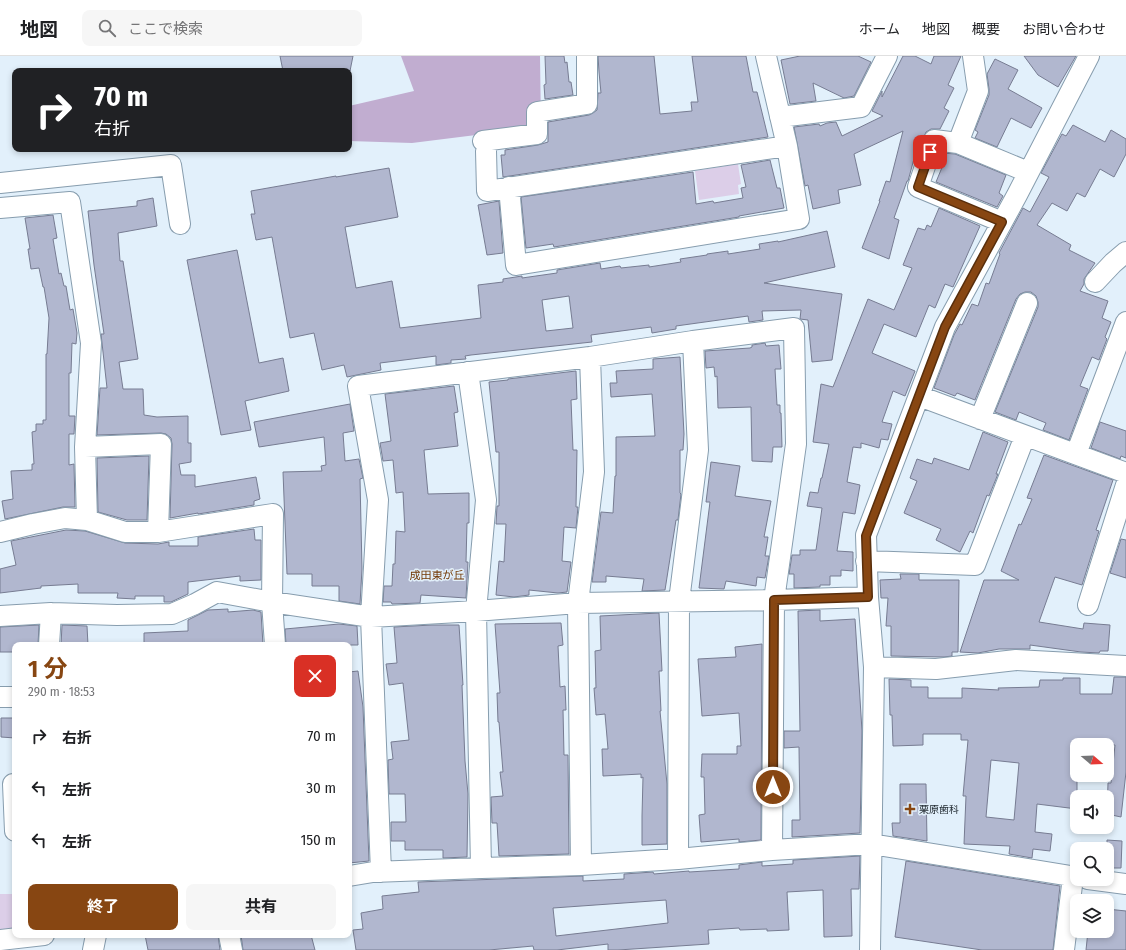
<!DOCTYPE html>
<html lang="ja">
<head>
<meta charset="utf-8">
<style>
	body { margin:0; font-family:"Fira Sans Condensed","Noto Sans JP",sans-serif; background:#f6f6f6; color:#202124; height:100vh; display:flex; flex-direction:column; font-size:15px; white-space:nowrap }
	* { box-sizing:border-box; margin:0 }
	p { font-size:13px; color:#757577 }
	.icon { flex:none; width:22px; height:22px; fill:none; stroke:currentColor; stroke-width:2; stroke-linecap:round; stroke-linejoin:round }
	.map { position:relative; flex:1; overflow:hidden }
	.drawer { position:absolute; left:12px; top:586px; width:340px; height:296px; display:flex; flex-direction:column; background:#fff; border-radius:8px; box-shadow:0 2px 6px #0003 }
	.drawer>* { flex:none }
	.guide { position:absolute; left:12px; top:12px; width:340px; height:84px; border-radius:8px; box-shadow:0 2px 6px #0003; background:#202124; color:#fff; overflow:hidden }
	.needle { width:26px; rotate:109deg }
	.controls { position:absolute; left:1070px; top:682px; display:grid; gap:8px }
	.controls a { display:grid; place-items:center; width:44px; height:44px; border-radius:8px; background:#fff; box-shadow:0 2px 6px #0003; font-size:20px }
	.pin { position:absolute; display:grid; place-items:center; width:34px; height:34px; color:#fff; margin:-17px; border-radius:8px; box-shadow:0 2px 6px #0006 }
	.me { position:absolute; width:44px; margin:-22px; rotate:0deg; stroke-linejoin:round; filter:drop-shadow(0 0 3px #0008) }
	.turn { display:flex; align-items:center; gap:14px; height:84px; padding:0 16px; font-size:18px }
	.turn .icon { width:52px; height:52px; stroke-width:2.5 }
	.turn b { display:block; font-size:28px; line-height:34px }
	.round { display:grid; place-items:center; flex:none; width:42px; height:42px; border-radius:8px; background:#f6f6f6 }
	.overview { display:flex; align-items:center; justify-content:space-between; height:68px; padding:0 16px }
	h1 { font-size:24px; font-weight:700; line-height:30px; color:#874612 }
	.action { display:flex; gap:8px; margin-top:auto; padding:8px 16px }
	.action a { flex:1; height:46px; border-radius:8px; background:#874612; color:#fff; font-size:16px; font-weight:700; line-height:46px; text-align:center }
	.action a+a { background:#f6f6f6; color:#202124 }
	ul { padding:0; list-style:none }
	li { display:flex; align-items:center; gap:12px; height:52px; padding:0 16px }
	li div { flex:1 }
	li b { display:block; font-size:15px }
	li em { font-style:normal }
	header { display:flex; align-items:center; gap:24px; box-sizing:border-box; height:56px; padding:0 20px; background:#fff; border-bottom:1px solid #e0e0e0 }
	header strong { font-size:19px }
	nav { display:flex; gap:22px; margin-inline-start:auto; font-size:14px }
	.search { width:280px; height:36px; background:#f6f6f6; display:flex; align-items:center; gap:10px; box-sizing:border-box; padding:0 14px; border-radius:8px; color:#757577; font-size:15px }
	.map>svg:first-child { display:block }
</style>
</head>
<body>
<header>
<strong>地図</strong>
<div class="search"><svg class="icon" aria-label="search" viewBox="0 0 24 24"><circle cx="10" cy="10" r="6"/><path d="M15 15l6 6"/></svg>ここで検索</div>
<nav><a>ホーム</a><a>地図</a><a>概要</a><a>お問い合わせ</a></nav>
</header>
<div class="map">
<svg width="1126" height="894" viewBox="0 0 1126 894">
	<rect width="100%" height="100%" fill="#e2f0fb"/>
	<path fill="#dccee8" d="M 738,108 L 741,128 L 738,129 L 739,138 L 699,144 L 695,115 Z
		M 0,838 L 12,838 L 15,878 L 0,879 Z"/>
	<path fill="#c1add0" d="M 401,0 L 540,0 L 541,71 L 412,87 L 349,85 L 349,50 L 414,35 Z"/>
	<path fill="#b1b7cf" stroke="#777c92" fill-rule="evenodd" d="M 280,0 L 353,0 L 350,15 L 283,15 Z
		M 545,0 L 564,0 L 565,7 L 567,6 L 569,26 L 571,26 L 573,39 L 545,43 L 544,29 L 546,28 Z
		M 598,0 L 654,0 L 660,58 L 692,55 L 691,46 L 698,46 L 692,0 L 746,0 L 753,36 L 757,36 L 768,81 L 503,121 L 501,99 L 505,99 L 505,94 L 538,89 L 548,86 L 548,66 L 589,59 L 593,57 L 597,54 L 598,37 L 601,37 L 599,16 Z
		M 800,0 L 858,0 L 871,6 L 854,40 L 844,42 L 813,27 L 816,45 L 790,48 L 781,4 Z
		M 903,0 L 915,0 L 931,8 L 934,0 L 961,0 L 948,29 L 954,32 L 944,52 L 949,55 L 940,73 L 931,73 L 926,76 L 917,99 L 915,99 L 908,125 L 907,125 L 894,162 L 899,164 L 889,203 L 862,192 L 880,145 L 879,145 L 886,125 L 890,126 L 903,75 L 854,98 L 861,129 L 838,134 L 840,147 L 813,153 L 808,129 L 805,130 L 794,71 L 819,68 L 820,70 L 827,67 L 836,66 L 842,80 L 883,60 L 872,55 L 882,35 L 882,41 Z
		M 1024,0 L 1076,0 L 1058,31 L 1038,19 Z
		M 995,3 L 1018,14 L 1008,33 L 1042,52 L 1031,72 L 1011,62 L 997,91 L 975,82 L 978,76 L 975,74 L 989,39 L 989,33 L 987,18 Z
		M 1073,69 L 1105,86 L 1111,74 L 1126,83 L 1126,98 L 1114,121 L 1100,113 L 1085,141 L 1077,137 L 1067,155 L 1052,147 L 1037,169 L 1071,189 L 1069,194 L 1095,207 L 1084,223 L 1084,228 L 1080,235 L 1108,245 L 1102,262 L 1111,266 L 1105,281 L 1107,283 L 1099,304 L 1092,301 L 1080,330 L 1088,333 L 1069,384 L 1043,374 L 1046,367 L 1019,356 L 1016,364 L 995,356 L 1038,251 L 1038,246 L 1036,240 L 1031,236 L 1025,236 L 1020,238 L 1016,243 L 975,344 L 957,337 L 955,340 L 934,332 L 954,279 L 960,268 L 962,269 L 972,248 L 978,250 L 986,227 L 989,228 L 1000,198 L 999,197 L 1023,152 L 1030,156 L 1049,121 L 1041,117 L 1062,78 L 1066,80 Z
		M 942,97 L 955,98 L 1006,119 L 999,137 L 1003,140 L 997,151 L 936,126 L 943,109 L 938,107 Z
		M 770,104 L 777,132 L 780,132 L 784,152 L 739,160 L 739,161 L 554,191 L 553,188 L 526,192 L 521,141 L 693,116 L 696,148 L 713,145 L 714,147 L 743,142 L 741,132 L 746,131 L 741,109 Z
		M 389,112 L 398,161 L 345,171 L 356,232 L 392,225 L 400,272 L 481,262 L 478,229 L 503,226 L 503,223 L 522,220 L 522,222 L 557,217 L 557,214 L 600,207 L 601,213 L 620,210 L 621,212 L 649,209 L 649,211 L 681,206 L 680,203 L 707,199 L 707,198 L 728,195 L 728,198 L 760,193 L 759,188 L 778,185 L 778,186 L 827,175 L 835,211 L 764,227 L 842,238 L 832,304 L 812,306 L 808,264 L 800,263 L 801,254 L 762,255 L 763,264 L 749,266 L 748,260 L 676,270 L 676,273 L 652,277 L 651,271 L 591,279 L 592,286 L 471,299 L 465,300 L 466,303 L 451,304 L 451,307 L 436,309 L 436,300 L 380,307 L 381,314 L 347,321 L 344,309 L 322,314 L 314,277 L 290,282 L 272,181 L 256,184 L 251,158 L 255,158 L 251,135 L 336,120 L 336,121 ZM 569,240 L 573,272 L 546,275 L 542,244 Z
		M 153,142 L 157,170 L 118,177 L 120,205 L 123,205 L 138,303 L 119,306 L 123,333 L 143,333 L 144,359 L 157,361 L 188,360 L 188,387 L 191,387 L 191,406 L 179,408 L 181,419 L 195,419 L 195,431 L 256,421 L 260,443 L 254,445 L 254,449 L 198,458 L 198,457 L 170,462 L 172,388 L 171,382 L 166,378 L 161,377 L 97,379 L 100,332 L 107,332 L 101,278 L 104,278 L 94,209 L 88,155 L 137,150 L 137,145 Z
		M 499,145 L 503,197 L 487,199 L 478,149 Z
		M 939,152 L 980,170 L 953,231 L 945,228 L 935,252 L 929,249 L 916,281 L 884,268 L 872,297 L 915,315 L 905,340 L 893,335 L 882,366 L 892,368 L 888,384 L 881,383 L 879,392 L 861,387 L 861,392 L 853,391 L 847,426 L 860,429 L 855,458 L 843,456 L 837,495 L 853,496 L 853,515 L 841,514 L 841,520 L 830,520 L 830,529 L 820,529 L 820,531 L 794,532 L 794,518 L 789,518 L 792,499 L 800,499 L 800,494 L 816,494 L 822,452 L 807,450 L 810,436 L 818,437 L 821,422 L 822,422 L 829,388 L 813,386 L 821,328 L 833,331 L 868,243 L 894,254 L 912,212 L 903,209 L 918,172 L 925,174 L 927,169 L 931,171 Z
		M 53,159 L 57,182 L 53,183 L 59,218 L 61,217 L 64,230 L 66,230 L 70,254 L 73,253 L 77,277 L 76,288 L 72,287 L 71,317 L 69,317 L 69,360 L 75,360 L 74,378 L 69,378 L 69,409 L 74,408 L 75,451 L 63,451 L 5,463 L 2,445 L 13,443 L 11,415 L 32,414 L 32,408 L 34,408 L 32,376 L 36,375 L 36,368 L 43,368 L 43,364 L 46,364 L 46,298 L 47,298 L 49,262 L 44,231 L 43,231 L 39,212 L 31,213 L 28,193 L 30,193 L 25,162 Z
		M 237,194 L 259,307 L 283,302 L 289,335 L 245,345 L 251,374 L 221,379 L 187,204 Z
		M 765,287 L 766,290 L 779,289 L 781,313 L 775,313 L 777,349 L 780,349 L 780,357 L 781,357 L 782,391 L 773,391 L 772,406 L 752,405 L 751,351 L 718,352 L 717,320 L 715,321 L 714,311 L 706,312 L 705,295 L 750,292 L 752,291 L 752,289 Z
		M 680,301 L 684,378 L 683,394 L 680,394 L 680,437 L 681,438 L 678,464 L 676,464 L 665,534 L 642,535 L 644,523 L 606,520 L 606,526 L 592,526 L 601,456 L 613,457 L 615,420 L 616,420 L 616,381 L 655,380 L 652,338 L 611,341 L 610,327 L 617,327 L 616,315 L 653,313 L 653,303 Z
		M 576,315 L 577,343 L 571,344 L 573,394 L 577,394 L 576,451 L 578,451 L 576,472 L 564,471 L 562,505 L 571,506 L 567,536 L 558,537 L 529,534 L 529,539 L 514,541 L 496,539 L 499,505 L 504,506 L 506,468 L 496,468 L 497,450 L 499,450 L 499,396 L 496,396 L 489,326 L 508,324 L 508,323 Z
		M 454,330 L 458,356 L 454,357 L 458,390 L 424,394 L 428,438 L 469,437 L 469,467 L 467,467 L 466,506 L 468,506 L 466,542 L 421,539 L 420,547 L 392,548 L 391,546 L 383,546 L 384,530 L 392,530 L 393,508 L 395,508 L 396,475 L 405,476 L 403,436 L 396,437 L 393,404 L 383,405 L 380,387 L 391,385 L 385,338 Z
		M 350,348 L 354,375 L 343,377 L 345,405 L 359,403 L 363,422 L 360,423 L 362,513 L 360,548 L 339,545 L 339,530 L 312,530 L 312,518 L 287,518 L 283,416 L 322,415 L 321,410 L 326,409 L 324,381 L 259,391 L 254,366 Z
		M 1100,366 L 1126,375 L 1126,402 L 1121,400 L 1120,403 L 1091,392 Z
		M 983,376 L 1008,386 L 996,418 L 998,418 L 989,440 L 987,439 L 973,477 L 970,475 L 960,496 L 936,484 L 941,473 L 904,457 L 917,425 L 910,422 L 917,403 L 932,408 L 934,402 L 969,414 Z
		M 1044,399 L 1113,424 L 1096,474 L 1099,475 L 1082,529 L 1055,521 L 1039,566 L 1083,573 L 1084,567 L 1110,569 L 1108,595 L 1100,595 L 1099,597 L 1081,596 L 1030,589 L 1030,593 L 999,593 L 978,597 L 960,596 L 984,524 L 1019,524 L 1001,515 L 1019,468 L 1021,469 L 1032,443 L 1027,442 Z
		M 149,400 L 147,464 L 127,464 L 98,456 L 97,402 Z
		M 711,406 L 740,410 L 735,440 L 771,445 L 764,481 L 768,481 L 765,500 L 769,500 L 765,522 L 757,521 L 756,530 L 726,525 L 724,533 L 699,532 L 710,446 L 706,446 Z
		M 254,473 L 255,484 L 261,484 L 261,524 L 240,525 L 240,520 L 188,526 L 188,538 L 171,546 L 164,546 L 164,540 L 135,540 L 135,543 L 117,542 L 118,537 L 78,537 L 78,528 L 41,530 L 41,532 L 0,537 L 0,513 L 16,509 L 11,485 L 66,474 L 85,475 L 125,487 L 158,488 L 169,486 L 169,490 L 198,490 L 198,481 Z
		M 1121,483 L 1126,484 L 1126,522 L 1110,517 Z
		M 900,518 L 919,518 L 919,524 L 959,524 L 958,596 L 952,596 L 952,600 L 944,601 L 891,600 L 891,570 L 886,570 L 888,542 L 881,542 L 880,524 L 901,523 Z
		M 228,553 L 228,556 L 253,554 L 261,556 L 263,589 L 144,589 L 144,577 L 188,575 L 188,564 L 208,554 Z
		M 820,554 L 820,565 L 855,563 L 862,675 L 860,777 L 792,781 L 792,764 L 800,764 L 799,691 L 784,692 L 784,675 L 800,675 L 798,555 Z
		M 659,557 L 662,615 L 659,615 L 661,655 L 660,655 L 667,728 L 667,788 L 642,789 L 642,760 L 643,721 L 641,722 L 641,718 L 603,720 L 602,693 L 608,693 L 605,658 L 596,659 L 594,632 L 596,632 L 595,595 L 601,594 L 600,560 Z
		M 561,567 L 563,589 L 558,590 L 560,631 L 565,630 L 566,654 L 563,654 L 564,699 L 568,699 L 569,798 L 499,800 L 497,767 L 492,767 L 491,741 L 503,740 L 500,716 L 503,716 L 499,666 L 498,666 L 497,637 L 500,637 L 495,568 Z
		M 339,568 L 357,570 L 358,589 L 286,589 L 285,573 Z
		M 39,569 L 38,589 L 15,589 L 15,596 L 0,596 L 0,571 Z
		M 62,569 L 87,570 L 88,589 L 61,589 Z
		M 432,569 L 459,569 L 463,629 L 462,629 L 465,705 L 468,738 L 467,801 L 443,802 L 443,794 L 405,794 L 405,785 L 391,785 L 391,766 L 406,766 L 405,738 L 389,738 L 388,704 L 393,703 L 391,686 L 409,684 L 403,627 L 389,629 L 386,608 L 397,607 L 394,571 Z
		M 762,588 L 761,784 L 739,786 L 739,783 L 701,786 L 699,759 L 705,758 L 704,721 L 701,721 L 702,698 L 737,698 L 737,690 L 741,690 L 739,657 L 702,660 L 698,603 L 736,601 L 735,591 Z
		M 358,615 L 363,651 L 369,805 L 349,807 L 349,777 L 350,777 L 349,760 L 349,616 Z
		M 1114,621 L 1126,621 L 1126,716 L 1121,761 L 1107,758 L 1108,727 L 1111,727 L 1115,689 L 1077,689 L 1077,753 L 1037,748 L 1035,776 L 1052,778 L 1050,795 L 1033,793 L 1032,802 L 1009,798 L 1010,790 L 964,788 L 966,740 L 963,740 L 968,684 L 961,684 L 961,678 L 923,678 L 923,689 L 893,690 L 892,659 L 890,659 L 889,623 L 911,624 L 911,631 L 928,631 L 928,642 L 962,642 L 962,632 L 999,634 L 998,632 L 1039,631 L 1040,624 L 1063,624 L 1063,622 L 1080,622 L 1080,638 L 1112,638 ZM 991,704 L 1019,707 L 1014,764 L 986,761 Z
		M 1,662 L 15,662 L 15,682 L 1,681 Z
		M 900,728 L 926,728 L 927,785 L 893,780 L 892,767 L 900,767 Z
		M 1107,784 L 1122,785 L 1121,812 L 1107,812 Z
		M 860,800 L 859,833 L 851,833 L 852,880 L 824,881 L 823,834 L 787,836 L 789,874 L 767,875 L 767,873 L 740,874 L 739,872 L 708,874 L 709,888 L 618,894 L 608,894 L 608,888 L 557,894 L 534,894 L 533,890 L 489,894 L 356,894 L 353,874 L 363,873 L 361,857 L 383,853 L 382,840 L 419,836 L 418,826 L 583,820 L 583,825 L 624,823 L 624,818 L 653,816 L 654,818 L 689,815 L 689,816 L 739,813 L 739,809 L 762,806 L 762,810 L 793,808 L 793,804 ZM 666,844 L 668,867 L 556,880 L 553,852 Z
		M 906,805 L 1060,830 L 1053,894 L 982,894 L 895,881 Z
		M 1107,853 L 1126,855 L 1126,894 L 1086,894 L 1088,875 L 1107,875 Z
		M 145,879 L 218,879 L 220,894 L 148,894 Z
		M 241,879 L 311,879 L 315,894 L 243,894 Z"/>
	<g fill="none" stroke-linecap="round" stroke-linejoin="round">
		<defs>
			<path id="minor" d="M 973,0 L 978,35 L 958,87 L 934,84 L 918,131 L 1002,166
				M 780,61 L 861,51 L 887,0
				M 483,85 L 537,78 L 537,56 L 587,48 L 587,0
				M 958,87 L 1028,116
				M 486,95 L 487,135 L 787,90 L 766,0
				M 0,127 L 171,109 L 180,168
				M 509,131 L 516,209 L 799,163 L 787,90
				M 0,152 L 70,146 L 91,287 L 85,391 L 87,464
				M 1095,226 L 1113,207 L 1126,196
				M 919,340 L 1126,417
				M 980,363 L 1027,247
				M 85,391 L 161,388 L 158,476
				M 1076,398 L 1126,266
				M 0,476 L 33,468 L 65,462 L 87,464 L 125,476 L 158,476 L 273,458 L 272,546 L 275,589
				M 866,505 L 975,509 L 1025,380
				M 1088,549 L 1126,429
				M 0,560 L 51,557 L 117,559 L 172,558 L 195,548 L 217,536 L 272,546 L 371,561 L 476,555 L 578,547 L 774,544 L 796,388 L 794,272 L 693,285 L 590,301 L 358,330 L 378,444 L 371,561 L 381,816
				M 49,589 L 51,557
				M 874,611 L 936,613 L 1016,604 L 1126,610
				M 0,641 L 15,641
				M 15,728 L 13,728 L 15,775
				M 772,794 L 871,788 L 1077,821
				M 678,803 L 772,794 L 774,544 L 868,541
				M 581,809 L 678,803 L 679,545 L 698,394 L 693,285
				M 481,812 L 581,809 L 578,547 L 594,416 L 590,301
				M 349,820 L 373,816 L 481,812 L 476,555 L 486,444 L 468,316
				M 1088,823 L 1126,828
				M 229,879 L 232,894
				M 0,884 L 44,879
				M 93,894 L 96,879
				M 870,894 L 874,611 L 868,541 L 866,479 L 945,271 L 1017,139 L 1089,0
				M 1064,894 L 1073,821"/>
		</defs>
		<use href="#minor" stroke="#879dae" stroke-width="22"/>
		<use href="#minor" stroke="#fff" stroke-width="20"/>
	</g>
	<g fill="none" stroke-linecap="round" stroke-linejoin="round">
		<defs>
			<path id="route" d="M 773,731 L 774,544 L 868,541 L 866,480 L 945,271 L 1002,166 L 918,131 L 930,96"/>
		</defs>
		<use href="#route" stroke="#582e0c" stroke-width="10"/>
		<use href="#route" stroke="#874612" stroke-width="7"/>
	</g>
	<path fill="#874612" stroke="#e2f0fb" stroke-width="1.5" d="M908 747h4v4h4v4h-4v4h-4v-4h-4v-4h4z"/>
	<g text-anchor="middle" stroke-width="3" stroke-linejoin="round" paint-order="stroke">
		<g font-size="10" fill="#232c33" stroke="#e2f0fb" text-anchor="start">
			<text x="919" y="757">栗原歯科</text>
		</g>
		<g font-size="11" fill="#723804" stroke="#e2f0fb">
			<text x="437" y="523">成田東が丘</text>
		</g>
	</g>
</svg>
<div class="controls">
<a><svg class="needle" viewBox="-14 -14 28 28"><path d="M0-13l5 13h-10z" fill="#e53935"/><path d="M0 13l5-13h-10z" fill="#757577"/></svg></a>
<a><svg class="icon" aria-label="sound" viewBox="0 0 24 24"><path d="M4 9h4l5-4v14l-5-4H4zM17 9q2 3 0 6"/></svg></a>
<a><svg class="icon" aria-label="search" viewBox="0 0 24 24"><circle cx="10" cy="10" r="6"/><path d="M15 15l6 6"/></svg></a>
<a><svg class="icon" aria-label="layers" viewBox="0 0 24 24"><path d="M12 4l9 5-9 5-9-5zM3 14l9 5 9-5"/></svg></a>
</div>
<div class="pin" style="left:930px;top:96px;background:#d93025"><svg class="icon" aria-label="arrive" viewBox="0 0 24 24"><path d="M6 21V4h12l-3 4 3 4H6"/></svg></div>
<svg class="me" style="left:773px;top:731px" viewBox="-20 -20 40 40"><circle r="17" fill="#874612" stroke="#fff" stroke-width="3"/><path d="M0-11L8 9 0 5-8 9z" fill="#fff"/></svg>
<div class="guide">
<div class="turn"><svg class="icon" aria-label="right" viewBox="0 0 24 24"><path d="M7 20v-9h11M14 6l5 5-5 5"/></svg><div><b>70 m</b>右折</div></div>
</div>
<section class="drawer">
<div class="overview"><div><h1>1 分</h1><p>290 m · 18:53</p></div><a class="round" style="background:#d93025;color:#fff"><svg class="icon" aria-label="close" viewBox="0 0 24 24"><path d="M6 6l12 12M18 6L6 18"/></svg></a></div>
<ul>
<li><svg class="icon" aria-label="right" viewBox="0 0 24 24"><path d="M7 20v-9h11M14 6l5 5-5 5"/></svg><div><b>右折</b></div><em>70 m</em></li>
<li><svg class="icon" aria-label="left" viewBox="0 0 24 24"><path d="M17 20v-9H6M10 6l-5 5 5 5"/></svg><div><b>左折</b></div><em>30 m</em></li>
<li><svg class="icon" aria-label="left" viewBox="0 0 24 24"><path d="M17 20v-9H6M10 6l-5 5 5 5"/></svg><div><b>左折</b></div><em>150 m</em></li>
</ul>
<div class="action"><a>終了</a><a>共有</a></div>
</section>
</div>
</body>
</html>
